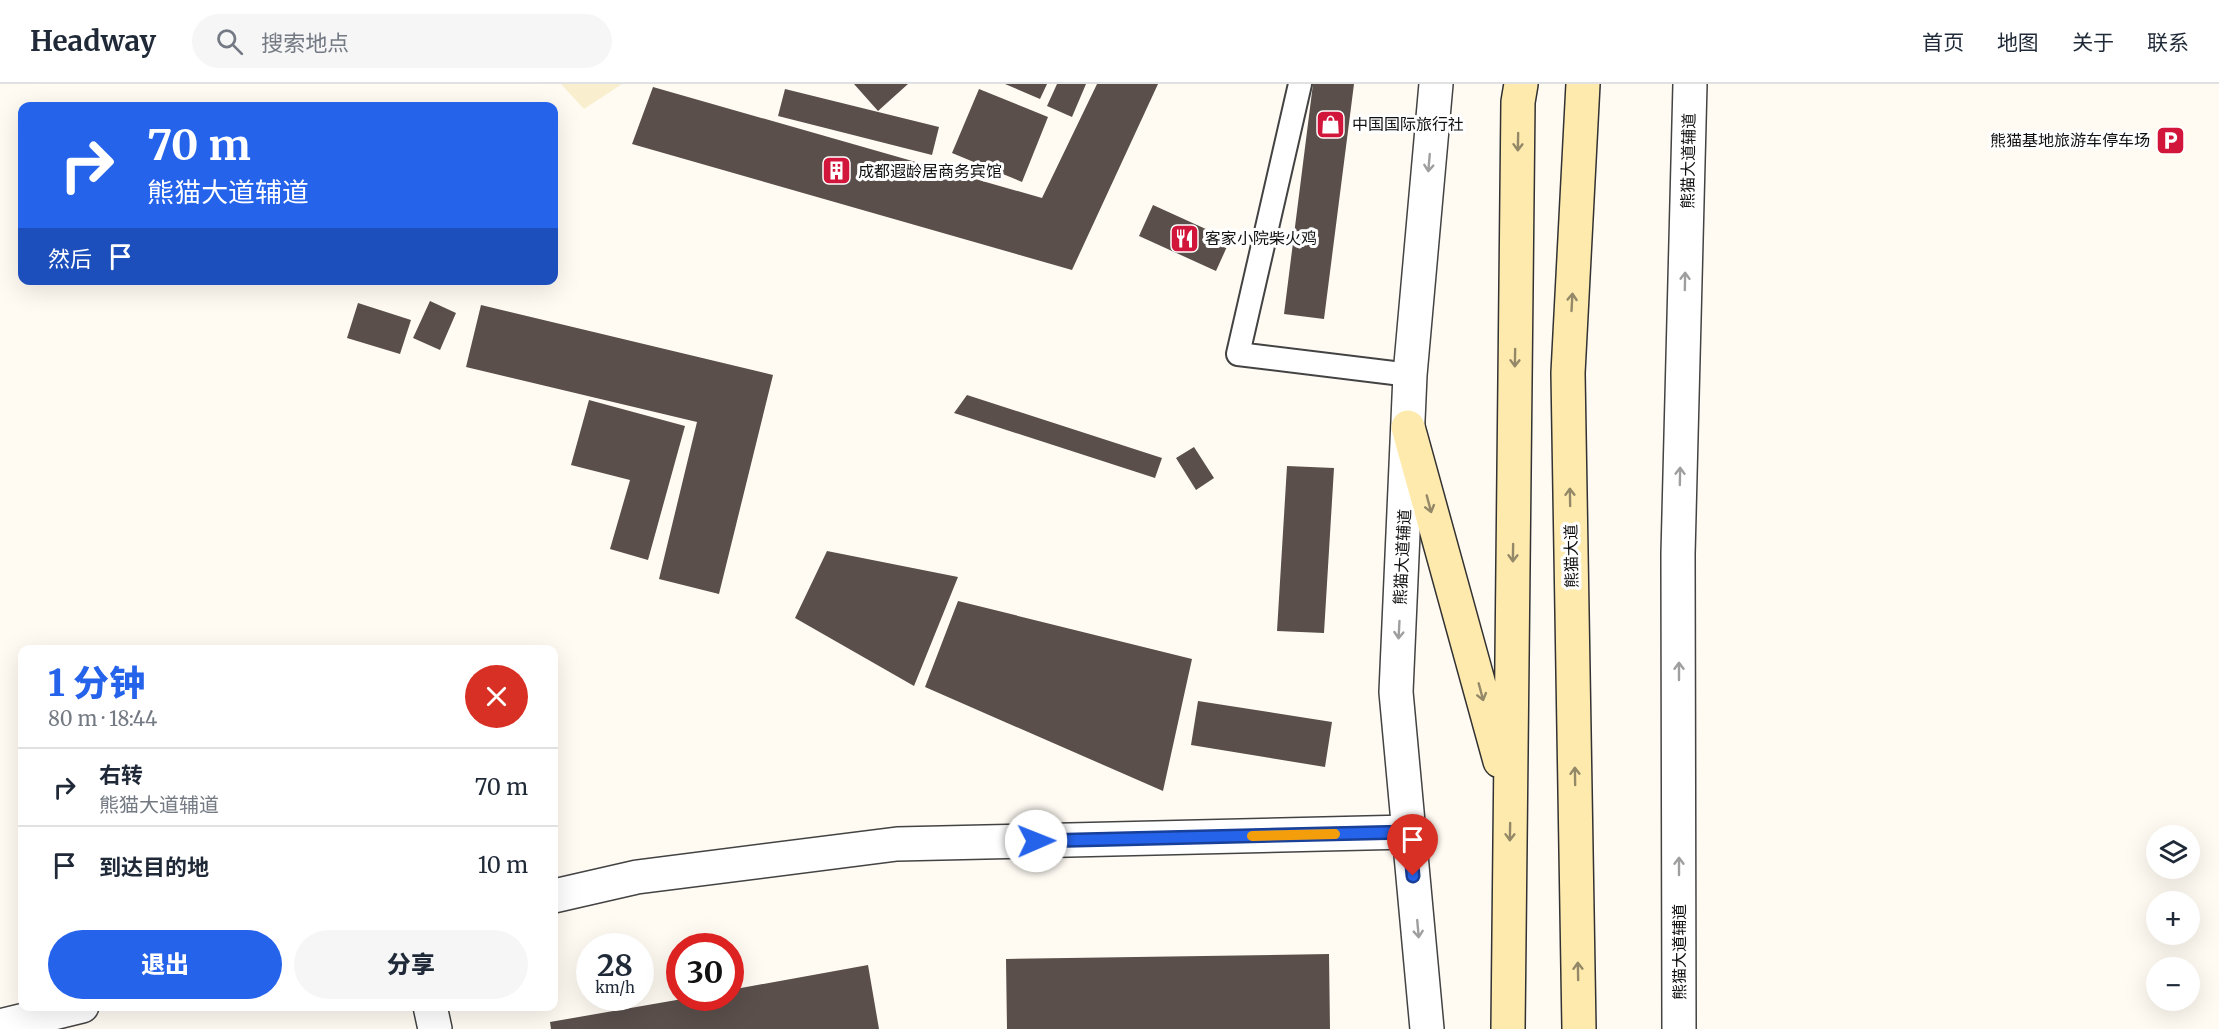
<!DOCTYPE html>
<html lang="zh">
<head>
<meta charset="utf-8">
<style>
	body { margin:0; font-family:Merriweather,"Noto Sans SC",serif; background:#f6f6f7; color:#1f2937; height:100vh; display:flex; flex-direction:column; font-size:22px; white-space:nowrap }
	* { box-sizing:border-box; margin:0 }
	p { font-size:20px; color:#747a83 }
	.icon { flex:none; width:33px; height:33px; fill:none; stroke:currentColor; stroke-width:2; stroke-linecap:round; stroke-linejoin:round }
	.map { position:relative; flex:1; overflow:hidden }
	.panel { position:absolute; left:18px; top:561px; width:540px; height:366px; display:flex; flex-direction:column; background:#fff; border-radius:12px; box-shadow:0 6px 24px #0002 }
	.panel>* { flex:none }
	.hud { position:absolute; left:18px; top:18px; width:540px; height:183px; border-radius:12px; box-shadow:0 6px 24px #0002; background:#2563eb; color:#fff; overflow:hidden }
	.buttons { position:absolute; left:2146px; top:741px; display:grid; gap:12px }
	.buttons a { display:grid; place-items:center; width:54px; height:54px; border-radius:50%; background:#fff; box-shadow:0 6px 24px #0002; font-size:30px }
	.speed { position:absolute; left:576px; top:849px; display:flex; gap:12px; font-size:30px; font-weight:700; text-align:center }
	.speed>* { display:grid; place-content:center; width:78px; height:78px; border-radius:50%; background:#fff; box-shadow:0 6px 24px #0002; line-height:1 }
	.speed small { font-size:15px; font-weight:400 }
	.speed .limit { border:9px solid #d22; background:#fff; color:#111 }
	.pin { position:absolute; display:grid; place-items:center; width:51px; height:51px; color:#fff; margin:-62px -26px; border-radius:50% 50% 50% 0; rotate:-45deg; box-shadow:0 0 6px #0007 }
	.pin .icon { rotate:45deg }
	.me { position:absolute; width:66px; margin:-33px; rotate:89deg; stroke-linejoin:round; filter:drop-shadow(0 0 4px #0008) }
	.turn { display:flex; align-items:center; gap:21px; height:126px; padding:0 30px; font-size:27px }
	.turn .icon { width:78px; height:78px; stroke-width:2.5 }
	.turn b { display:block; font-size:42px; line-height:51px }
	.then { display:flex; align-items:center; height:57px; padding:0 30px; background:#0003; gap:12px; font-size:22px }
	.round { display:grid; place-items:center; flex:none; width:63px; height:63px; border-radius:32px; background:#f6f6f7 }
	.head { display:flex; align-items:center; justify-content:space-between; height:102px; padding:0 30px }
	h1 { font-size:36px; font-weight:800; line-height:45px; color:#2563eb }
	.action { display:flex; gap:12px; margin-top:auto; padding:12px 30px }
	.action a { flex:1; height:69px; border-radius:36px; background:#2563eb; color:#fff; font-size:24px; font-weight:800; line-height:69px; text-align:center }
	.action a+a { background:#f6f6f7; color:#1f2937 }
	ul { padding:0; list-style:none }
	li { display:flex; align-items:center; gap:18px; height:78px; padding:0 30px; border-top:2px solid #e0e1e3 }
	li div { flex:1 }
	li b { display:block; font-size:22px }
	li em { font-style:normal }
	header { display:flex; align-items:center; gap:36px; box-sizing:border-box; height:84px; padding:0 30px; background:#fff; border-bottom:2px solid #e0e1e3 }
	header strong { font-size:28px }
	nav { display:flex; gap:33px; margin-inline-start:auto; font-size:21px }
	.search { width:420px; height:54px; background:#f6f6f7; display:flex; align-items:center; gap:15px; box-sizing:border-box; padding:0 21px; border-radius:33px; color:#747a83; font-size:22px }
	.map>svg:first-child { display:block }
</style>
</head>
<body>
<header>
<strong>Headway</strong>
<div class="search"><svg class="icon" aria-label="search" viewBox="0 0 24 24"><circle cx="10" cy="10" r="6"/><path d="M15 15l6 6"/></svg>搜索地点</div>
<nav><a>首页</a><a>地图</a><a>关于</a><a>联系</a></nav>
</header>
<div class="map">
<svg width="2219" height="945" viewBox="0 0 2219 945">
	<rect width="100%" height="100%" fill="#fffbf3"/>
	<path fill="#f9efcf" d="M 561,0 L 622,0 L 584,25 Z"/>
	<path fill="#5a4f4b" d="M 854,0 L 908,0 L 878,27 Z
		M 1005,0 L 1047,0 L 1040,15 Z
		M 1057,0 L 1086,0 L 1072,33 L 1047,22 Z
		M 1097,0 L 1158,0 L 1072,186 L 632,60 L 653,3 L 1042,114 Z
		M 1313,0 L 1354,0 L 1324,235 L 1284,230 Z
		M 785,5 L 939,43 L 932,71 L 778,32 Z
		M 979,5 L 1048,33 L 1022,98 L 952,69 Z
		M 1153,121 L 1230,156 L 1216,187 L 1139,152 Z
		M 430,217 L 456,229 L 440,266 L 413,254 Z
		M 358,219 L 411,236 L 400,270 L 347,254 Z
		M 481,221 L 773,291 L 719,510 L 659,495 L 697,338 L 466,283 Z
		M 967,311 L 1162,374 L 1155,394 L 954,329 Z
		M 589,316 L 685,342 L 648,476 L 610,465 L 630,396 L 571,381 Z
		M 1194,363 L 1214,394 L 1196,406 L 1176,374 Z
		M 1287,382 L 1334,384 L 1324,549 L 1277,547 Z
		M 827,467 L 958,493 L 914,602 L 795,534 Z
		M 958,517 L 1192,575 L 1163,707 L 925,603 Z
		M 1198,617 L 1332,638 L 1325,683 L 1191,661 Z
		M 1329,870 L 1330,945 L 1007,945 L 1006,875 Z
		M 868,881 L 879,945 L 551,945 L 550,938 L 688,914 L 730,914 L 730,906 Z"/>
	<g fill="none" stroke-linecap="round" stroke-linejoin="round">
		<defs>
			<path id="service" d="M 1300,0 L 1238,270 L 1410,291"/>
			<path id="minor" d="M 554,812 L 637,793 L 897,760 L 1409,748
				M 430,922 L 435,945
				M 0,942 L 82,922"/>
			<path id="tertiary" d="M 1427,945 L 1396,608 L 1410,291 L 1436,0
				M 1679,945 L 1678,470 L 1690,0"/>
			<path id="secondary" d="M 1408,343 L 1500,677
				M 1508,945 L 1518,18 L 1521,0
				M 1579,945 L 1568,289 L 1583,0"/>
		</defs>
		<use href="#service" stroke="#434343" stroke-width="26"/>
		<use href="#minor" stroke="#434343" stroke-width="36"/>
		<use href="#tertiary" stroke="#434343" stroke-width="36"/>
		<use href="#secondary" stroke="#323232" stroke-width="36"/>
		<use href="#service" stroke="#fff" stroke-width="22"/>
		<use href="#minor" stroke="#fff" stroke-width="33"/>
		<use href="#tertiary" stroke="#fff" stroke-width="33"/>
		<use href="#secondary" stroke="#ffeaae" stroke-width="33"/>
	</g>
	<defs><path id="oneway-shaft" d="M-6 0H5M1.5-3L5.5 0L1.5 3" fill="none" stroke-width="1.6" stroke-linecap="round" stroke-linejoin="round" transform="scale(1.5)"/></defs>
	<g stroke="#938867">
		<use href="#oneway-shaft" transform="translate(1518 58) rotate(91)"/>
		<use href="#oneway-shaft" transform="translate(1572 218) rotate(-87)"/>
		<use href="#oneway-shaft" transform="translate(1515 274) rotate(91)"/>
		<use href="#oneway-shaft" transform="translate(1570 413) rotate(-91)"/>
		<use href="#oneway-shaft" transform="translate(1429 420) rotate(75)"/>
		<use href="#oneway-shaft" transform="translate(1513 469) rotate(91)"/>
		<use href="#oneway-shaft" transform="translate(1481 608) rotate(75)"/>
		<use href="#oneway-shaft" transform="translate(1575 692) rotate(-91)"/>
		<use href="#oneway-shaft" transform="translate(1510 748) rotate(91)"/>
		<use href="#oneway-shaft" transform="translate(1578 887) rotate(-91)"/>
	</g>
	<g stroke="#9f9f9f">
		<use href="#oneway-shaft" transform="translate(1429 79) rotate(95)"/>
		<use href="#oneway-shaft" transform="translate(1685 197) rotate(-89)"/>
		<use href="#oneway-shaft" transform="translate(1680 392) rotate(-89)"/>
		<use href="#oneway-shaft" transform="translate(1399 546) rotate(93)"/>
		<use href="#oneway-shaft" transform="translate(1679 587) rotate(-90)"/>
		<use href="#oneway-shaft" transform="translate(1679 782) rotate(-90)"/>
		<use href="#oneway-shaft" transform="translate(1418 845) rotate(85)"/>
	</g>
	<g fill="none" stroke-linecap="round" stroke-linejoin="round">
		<defs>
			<path id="route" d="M 1036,757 L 1409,748 L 1413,792"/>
		</defs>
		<use href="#route" stroke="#184099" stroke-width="15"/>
		<use href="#route" stroke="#2563eb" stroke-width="10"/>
		<path stroke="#f59e0b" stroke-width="10" d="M 1252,752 L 1335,750"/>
	</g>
	<defs>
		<symbol id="shop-square" viewBox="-11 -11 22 22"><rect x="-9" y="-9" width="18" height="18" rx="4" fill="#d2163b" stroke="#fff"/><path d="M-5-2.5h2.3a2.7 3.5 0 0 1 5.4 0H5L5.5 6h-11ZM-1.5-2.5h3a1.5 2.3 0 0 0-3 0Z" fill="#fff"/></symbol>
		<symbol id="parking-square" viewBox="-11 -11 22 22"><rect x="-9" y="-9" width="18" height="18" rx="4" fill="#d2163b" stroke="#fff"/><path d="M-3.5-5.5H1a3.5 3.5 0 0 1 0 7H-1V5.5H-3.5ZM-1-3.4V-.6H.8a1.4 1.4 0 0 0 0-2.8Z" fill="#fff"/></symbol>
		<symbol id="building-square" viewBox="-11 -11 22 22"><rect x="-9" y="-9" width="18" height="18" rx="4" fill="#d2163b" stroke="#fff"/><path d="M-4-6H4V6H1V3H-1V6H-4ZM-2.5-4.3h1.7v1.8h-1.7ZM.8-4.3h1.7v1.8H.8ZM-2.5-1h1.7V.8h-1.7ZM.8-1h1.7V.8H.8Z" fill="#fff"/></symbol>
		<symbol id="restaurant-square" viewBox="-11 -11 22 22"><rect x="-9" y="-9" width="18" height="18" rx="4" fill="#d2163b" stroke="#fff"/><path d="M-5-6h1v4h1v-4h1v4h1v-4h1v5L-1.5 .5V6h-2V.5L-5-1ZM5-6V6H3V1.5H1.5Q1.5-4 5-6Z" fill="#fff"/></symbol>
	</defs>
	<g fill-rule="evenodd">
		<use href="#shop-square" x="1314" y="24" width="33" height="33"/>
		<use href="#parking-square" x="2154" y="40" width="33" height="33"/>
		<use href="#building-square" x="820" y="70" width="33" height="33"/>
		<use href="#restaurant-square" x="1168" y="138" width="33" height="33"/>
	</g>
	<g text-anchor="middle" stroke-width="6" stroke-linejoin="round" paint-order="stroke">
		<g font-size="16" fill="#101010" stroke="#fff" text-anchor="start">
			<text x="1352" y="46">中国国际旅行社</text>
			<text x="2150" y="62" text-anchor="end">熊猫基地旅游车停车场</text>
			<text x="858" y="93">成都遐龄居商务宾馆</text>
			<text x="1205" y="160">客家小院柴火鸡</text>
		</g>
		<g font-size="16" fill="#101010" stroke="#fff">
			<text transform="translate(1688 77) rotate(-89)" y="6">熊猫大道辅道</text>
			<text transform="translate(1571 472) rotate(-91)" y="6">熊猫大道</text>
			<text transform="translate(1402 473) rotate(-87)" y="6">熊猫大道辅道</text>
			<text transform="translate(1679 868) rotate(-90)" y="6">熊猫大道辅道</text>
		</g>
	</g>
</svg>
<div class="buttons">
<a><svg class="icon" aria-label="layers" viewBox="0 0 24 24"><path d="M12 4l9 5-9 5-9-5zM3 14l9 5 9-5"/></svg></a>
<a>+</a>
<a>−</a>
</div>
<div class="speed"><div>28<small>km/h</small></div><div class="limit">30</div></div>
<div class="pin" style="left:1413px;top:792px;background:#d93025"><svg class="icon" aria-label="arrive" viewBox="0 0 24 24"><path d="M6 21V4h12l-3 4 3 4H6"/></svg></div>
<svg class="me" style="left:1036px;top:757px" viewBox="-20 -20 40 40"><circle r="19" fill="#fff"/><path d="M0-13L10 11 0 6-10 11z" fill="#2563eb"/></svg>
<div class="hud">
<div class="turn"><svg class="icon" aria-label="right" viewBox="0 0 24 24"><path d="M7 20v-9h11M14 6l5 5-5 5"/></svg><div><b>70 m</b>熊猫大道辅道</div></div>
<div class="then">然后<svg class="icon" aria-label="arrive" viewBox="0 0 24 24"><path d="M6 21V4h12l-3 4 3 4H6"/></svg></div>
</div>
<section class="panel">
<div class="head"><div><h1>1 分钟</h1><p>80 m · 18:44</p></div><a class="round" style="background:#d93025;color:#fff"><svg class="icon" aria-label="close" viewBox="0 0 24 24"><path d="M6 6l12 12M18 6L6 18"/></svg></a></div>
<ul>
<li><svg class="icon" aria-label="right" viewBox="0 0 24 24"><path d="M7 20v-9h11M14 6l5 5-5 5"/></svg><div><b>右转</b><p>熊猫大道辅道</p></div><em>70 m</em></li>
<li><svg class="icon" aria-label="arrive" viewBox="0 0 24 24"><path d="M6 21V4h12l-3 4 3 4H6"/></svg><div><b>到达目的地</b></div><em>10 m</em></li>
</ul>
<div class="action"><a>退出</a><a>分享</a></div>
</section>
</div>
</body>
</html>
